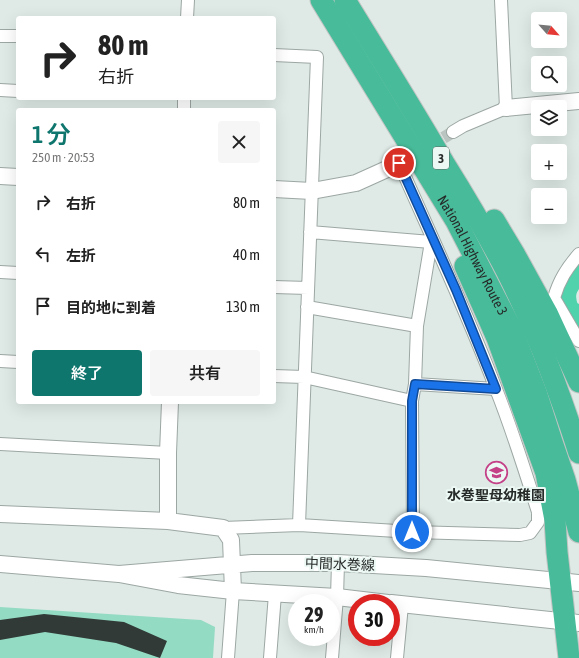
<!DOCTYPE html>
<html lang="ja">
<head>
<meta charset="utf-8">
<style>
	body { margin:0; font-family:"Asap Condensed","Noto Sans JP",sans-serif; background:#f6f6f6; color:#222; height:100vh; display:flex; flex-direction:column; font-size:15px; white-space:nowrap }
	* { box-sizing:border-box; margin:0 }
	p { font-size:13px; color:#767676 }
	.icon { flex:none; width:22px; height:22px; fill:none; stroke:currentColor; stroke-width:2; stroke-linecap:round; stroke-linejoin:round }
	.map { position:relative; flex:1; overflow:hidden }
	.sheet { position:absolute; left:16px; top:108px; width:260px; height:296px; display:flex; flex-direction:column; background:#fff; border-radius:4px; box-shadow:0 4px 16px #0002 }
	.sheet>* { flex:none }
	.hud { position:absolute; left:16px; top:16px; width:260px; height:84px; border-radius:4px; box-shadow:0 4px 16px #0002; background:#fff; color:#222; overflow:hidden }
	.needle { width:26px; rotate:117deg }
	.buttons { position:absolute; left:531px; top:12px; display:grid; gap:8px }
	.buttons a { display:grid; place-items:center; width:36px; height:36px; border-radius:4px; background:#fff; box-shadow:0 4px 16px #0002; font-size:20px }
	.speed { position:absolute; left:288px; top:594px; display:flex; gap:8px; font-size:20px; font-weight:700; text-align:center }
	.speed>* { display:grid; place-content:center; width:52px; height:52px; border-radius:50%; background:#fff; box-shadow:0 4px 16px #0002; line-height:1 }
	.speed small { font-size:10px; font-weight:400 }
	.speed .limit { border:6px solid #d22; background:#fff; color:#111 }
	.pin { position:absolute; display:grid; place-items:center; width:34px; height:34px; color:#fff; margin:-17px; border:2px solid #fff; border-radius:50%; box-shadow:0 1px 4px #0007 }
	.me { position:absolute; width:44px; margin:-22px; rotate:0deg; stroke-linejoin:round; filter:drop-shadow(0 0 3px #0008) }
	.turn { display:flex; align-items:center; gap:14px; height:84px; padding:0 16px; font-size:18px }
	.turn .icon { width:52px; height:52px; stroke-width:2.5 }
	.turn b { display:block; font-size:28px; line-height:34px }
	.round { display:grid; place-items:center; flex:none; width:42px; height:42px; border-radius:4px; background:#f6f6f6 }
	.overview { display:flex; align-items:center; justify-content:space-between; height:68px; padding:0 16px }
	h1 { font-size:24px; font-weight:600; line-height:30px; color:#0f766e }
	.cta { display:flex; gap:8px; margin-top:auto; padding:8px 16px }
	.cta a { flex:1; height:46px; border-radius:4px; background:#0f766e; color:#fff; font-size:16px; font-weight:600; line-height:46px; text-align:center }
	.cta a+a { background:#f6f6f6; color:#222 }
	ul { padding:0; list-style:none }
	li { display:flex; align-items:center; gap:12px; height:52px; padding:0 16px }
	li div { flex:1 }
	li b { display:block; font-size:15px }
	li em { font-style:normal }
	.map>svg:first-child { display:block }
</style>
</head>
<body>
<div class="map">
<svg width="579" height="658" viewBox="0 0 579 658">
	<rect width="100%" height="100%" fill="#dfeae6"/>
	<path fill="#94dbc3" d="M 0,607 L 201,620 L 215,627 L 213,658 L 0,658 Z"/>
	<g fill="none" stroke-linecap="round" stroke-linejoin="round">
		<path stroke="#50d2ac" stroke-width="23" d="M 579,270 C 567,285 560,292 568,311 L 579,317"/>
	</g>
	<path fill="#313a37" d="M 44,614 L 124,622 L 167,641 L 160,658 L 116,643 L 45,632 L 0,640 L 0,620 Z"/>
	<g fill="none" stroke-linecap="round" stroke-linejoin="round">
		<path stroke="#bac4c0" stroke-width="12" stroke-dasharray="12 6" stroke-linecap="butt" d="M 428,147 L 453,132"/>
		<defs>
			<path id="street" d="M 187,18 L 188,0
				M 0,36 L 18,36
				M 274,55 L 317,57 L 299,525
				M 0,90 L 18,91
				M 184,110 L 184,98
				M 453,132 L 463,126 L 506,108 L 501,0
				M 310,232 L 431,242 L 417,326 L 415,384 L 412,401 L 413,532
				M 579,254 C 567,268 559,280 554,298 L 579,341
				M 0,272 L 18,273
				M 274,287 L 308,288
				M 307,307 L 417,326
				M 0,361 L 18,362
				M 274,376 L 304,377 L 412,401
				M 415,384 L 496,389
				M 0,444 L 168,453
				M 223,528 L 299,525 L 413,532 L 520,535 L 530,533 L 538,522 L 538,512 C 525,471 512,429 496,389 C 467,312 432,238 399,163
				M 228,658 L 233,591
				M 270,658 L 275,594
				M 332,658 L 337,597 L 338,563
				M 397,658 L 402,605"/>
			<path id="secondary" d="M 506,108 L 579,101
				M 0,176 L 18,177
				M 274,189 L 312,191 L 356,183 L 407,160
				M 0,514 L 168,521 L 223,528 L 231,540 L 233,591
				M 168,521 L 168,453 L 170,402
				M 0,564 L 119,574 L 178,585 L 233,591 L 337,597 L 388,603
				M 119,574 L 252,563 L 338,563 L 426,568 L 579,583
				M 391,603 L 579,623"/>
			<g id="highway">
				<path id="s1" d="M 321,0 L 456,221 L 512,330 L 536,392 L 552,442 L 565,480 L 579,532"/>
				<path d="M 345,0 C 378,54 412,108 444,163 C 466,198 487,234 506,270 C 536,329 559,390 579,453"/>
				<path d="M 494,220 L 515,255 L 547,313 L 579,382"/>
				<path d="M 465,266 L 497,338 L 546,473 L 555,520 L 557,552 L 569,658"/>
			</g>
		</defs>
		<use href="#street" stroke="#9ca7a3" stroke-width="14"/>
		<use href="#secondary" stroke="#9ca7a3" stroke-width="18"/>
		<use href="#highway" stroke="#c2c4c3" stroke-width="23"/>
		<use href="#street" stroke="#fff" stroke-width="12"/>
		<use href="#secondary" stroke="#fff" stroke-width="16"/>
		<use href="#highway" stroke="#48bc9a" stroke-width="21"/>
	</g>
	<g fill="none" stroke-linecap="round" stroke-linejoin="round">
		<defs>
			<path id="route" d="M 399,163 L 456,290 L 496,389 L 415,384 L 412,401 L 412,532"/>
		</defs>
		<use href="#route" stroke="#114b97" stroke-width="10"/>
		<use href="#route" stroke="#1a73e8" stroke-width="7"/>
	</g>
	<defs>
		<symbol id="school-ring" viewBox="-11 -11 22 22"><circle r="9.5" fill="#ecf8f3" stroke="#c44188" stroke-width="1.5"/><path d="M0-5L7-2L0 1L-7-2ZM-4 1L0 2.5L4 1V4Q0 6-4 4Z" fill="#c44188"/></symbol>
	</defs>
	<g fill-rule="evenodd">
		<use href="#school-ring" x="484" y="460" width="25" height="25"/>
	</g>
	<g text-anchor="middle" stroke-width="4" stroke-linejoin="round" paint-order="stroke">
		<rect fill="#ecf8f3" stroke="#616866" stroke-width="1" x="433" y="147" width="16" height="22" rx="3"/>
		<g font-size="13" font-weight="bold" fill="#262b29">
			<text x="441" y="163">3</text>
		</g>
		<g font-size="14" fill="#262b29" stroke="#ecf8f3">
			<text dy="5" stroke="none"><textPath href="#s1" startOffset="297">National Highway Route 3</textPath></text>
			<text transform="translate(340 564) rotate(2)" y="5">中間水巻線</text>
		</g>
		<g font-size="14" font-weight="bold" fill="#262b29" stroke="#ecf8f3">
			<text x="496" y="500">水巻聖母幼稚園</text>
		</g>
	</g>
</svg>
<div class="buttons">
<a><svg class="needle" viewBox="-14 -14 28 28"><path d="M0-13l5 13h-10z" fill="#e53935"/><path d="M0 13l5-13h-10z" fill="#767676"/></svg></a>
<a><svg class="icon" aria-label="search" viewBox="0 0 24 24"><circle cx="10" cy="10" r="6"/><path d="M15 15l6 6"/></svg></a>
<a><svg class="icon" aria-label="layers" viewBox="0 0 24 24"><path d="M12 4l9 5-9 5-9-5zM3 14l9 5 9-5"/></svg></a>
<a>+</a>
<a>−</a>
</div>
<div class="speed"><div>29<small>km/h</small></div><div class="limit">30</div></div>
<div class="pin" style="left:399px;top:163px;background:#d93025"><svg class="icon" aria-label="arrive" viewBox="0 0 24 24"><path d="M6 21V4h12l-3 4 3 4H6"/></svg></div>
<svg class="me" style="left:412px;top:532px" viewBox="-20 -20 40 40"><circle r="17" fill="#1a73e8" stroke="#fff" stroke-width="3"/><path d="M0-11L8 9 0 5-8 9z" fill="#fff"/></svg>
<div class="hud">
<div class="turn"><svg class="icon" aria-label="right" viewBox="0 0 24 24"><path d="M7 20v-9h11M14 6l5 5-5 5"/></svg><div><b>80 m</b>右折</div></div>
</div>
<section class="sheet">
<div class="overview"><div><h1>1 分</h1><p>250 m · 20:53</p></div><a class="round"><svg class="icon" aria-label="close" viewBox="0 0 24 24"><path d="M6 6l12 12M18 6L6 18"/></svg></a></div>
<ul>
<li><svg class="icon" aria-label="right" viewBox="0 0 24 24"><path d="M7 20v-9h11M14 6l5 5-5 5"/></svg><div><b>右折</b></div><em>80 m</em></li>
<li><svg class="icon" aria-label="left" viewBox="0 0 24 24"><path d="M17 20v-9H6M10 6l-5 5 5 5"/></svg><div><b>左折</b></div><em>40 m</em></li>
<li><svg class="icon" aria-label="arrive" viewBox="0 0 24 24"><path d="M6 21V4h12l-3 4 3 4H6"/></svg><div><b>目的地に到着</b></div><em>130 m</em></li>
</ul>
<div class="cta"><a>終了</a><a>共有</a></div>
</section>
</div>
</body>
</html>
